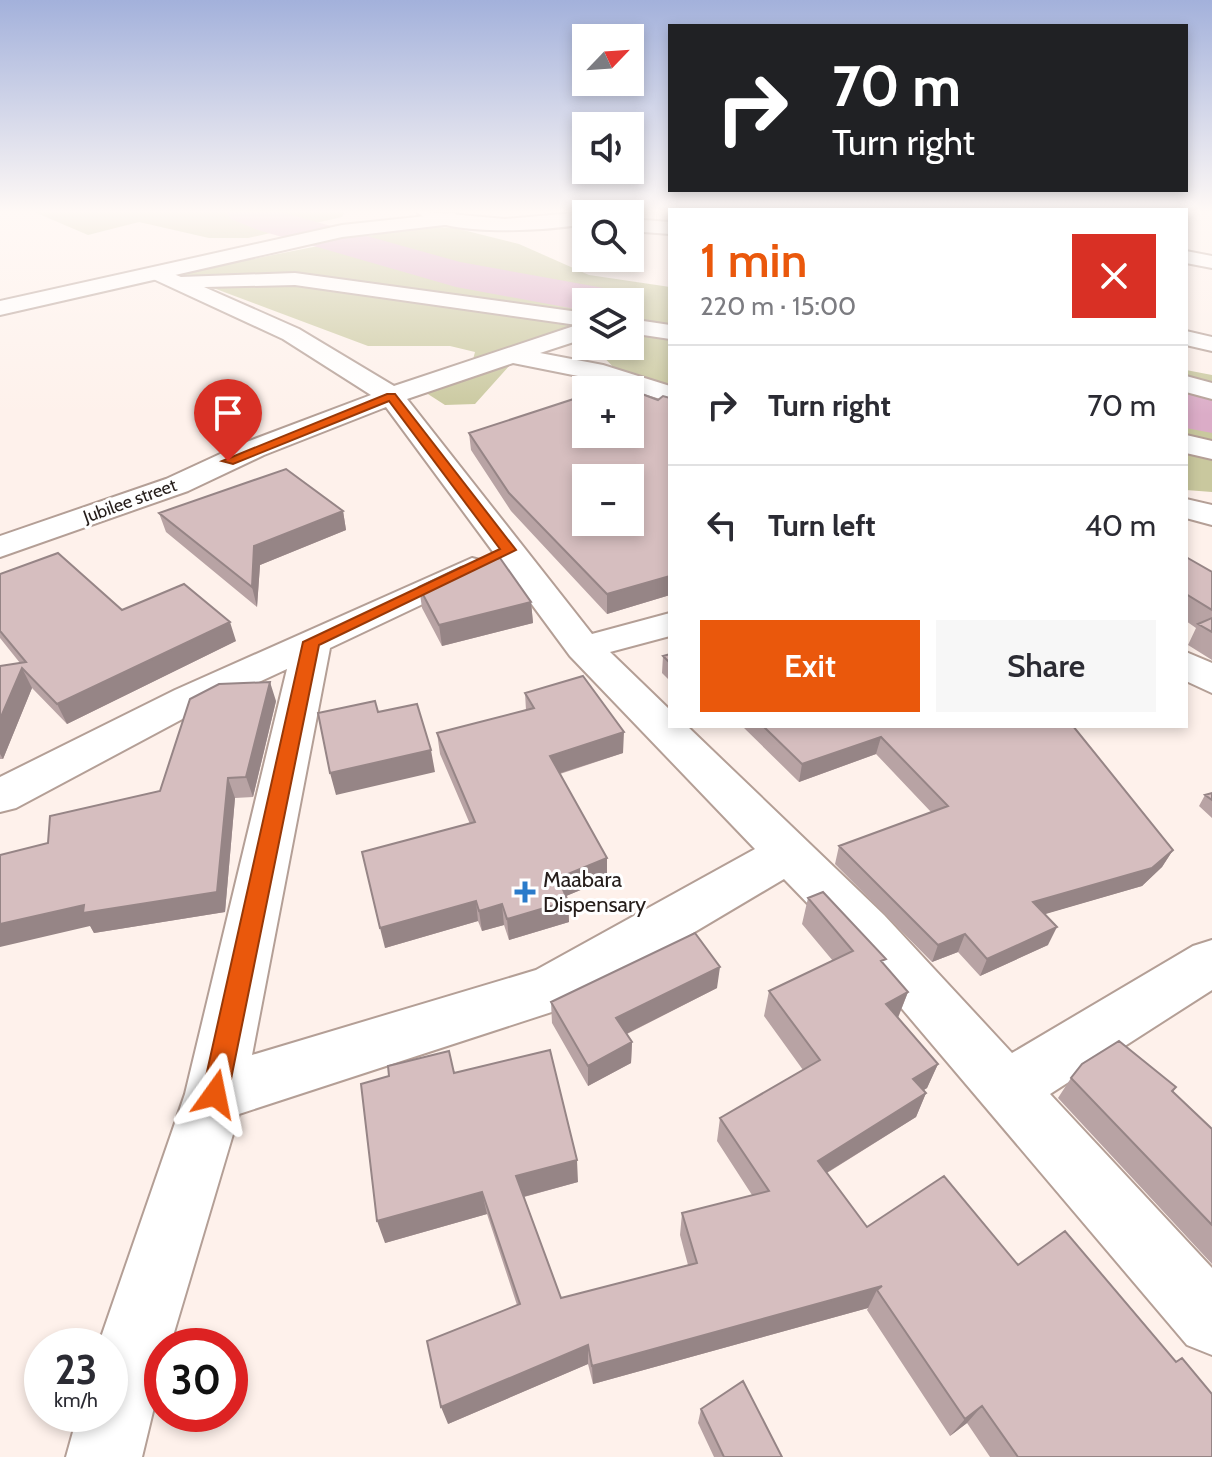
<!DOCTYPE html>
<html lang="en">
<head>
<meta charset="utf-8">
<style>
	body { margin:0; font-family:Cabin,sans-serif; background:#f7f7f7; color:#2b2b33; height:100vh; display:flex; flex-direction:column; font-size:30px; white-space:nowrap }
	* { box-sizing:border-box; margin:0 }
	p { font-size:26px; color:#7c7c81 }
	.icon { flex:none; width:44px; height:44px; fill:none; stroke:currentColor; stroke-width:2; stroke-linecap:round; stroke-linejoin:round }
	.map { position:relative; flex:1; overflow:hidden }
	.panel { position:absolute; left:668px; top:208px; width:520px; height:520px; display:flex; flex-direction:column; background:#fff; border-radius:0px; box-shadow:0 4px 12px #0003 }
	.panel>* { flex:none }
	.top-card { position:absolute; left:668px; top:24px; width:520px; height:168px; border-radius:0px; box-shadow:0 4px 12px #0003; background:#202124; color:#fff; overflow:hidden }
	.needle { width:52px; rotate:65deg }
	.controls { position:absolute; left:572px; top:24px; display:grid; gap:16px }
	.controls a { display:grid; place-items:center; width:72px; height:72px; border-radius:0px; background:#fff; box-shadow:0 4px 12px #0003; font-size:40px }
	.speed { position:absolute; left:24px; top:1328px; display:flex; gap:16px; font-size:40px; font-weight:700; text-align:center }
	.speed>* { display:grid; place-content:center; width:104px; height:104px; border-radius:50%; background:#fff; box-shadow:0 4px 12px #0003; line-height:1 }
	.speed small { font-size:20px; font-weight:400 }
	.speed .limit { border:12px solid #d22; background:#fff; color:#111 }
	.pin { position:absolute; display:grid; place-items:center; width:68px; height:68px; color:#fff; margin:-82px -34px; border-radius:50% 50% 50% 0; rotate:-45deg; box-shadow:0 0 8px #0007 }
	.pin .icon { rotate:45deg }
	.me { position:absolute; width:88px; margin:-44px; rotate:12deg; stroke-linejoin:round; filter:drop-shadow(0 0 6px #0008) }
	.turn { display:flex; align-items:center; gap:28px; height:168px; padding:0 32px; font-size:36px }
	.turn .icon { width:104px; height:104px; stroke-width:2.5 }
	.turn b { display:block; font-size:56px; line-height:68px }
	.round { display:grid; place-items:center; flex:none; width:84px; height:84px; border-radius:0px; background:#f7f7f7 }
	.overview { display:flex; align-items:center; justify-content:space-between; height:136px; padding:0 32px }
	h1 { font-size:48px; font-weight:600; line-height:60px; color:#ea580c }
	.primary-button { display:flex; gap:16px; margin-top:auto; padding:16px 32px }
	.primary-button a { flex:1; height:92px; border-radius:0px; background:#ea580c; color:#fff; font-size:32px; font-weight:600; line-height:92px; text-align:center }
	.primary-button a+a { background:#f7f7f7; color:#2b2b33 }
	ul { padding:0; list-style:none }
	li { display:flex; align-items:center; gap:24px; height:120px; padding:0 32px; border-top:2px solid #e1e1e2 }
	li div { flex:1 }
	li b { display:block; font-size:30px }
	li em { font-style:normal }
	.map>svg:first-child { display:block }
</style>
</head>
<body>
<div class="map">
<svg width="1212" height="1457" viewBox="0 0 1212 1457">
	<rect width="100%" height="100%" fill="#fef1eb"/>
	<path fill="#c9c89e" d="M 32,211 L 345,211 L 342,217 L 248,238 L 209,238 L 139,222 L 88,235 Z
		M 420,226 L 455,228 L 519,244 L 589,275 L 670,287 L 670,384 L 619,373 L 593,346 L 630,346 L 630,302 L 586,302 L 586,339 L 510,365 L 475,404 L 445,405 L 417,387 L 470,371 L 475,352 L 450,346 L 368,346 L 176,274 Z
		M 1186,370 L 1212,375 L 1212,492 L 1186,490 Z"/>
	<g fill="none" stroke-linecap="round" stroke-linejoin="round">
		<path fill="#dbacc7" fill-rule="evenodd" d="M 226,211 L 277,211 L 460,262 L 626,292 L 633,302 L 630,306 L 630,302 L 586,302 L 586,311 L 456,287 L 258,230 L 231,219 Z
			M 1186,394 L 1212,399 L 1212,433 L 1186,428 Z"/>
		<defs>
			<path id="minor" d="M 1186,251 L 1212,256 L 1212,268 L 1186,263 Z
				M 156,267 L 181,277 L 295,273 L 586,313 L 586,338 L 540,353 L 603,365 L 670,386 L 670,402 L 598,380 L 513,363 L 407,399 L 592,634 L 670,613 L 670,636 L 610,652 L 670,710 L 670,726 L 687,726 L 884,915 L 1012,1053 L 1193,946 L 1212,940 L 1212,990 L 1050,1094 L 1212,1268 L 1212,1355 L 1187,1345 L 848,945 L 784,879 L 570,1006 L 239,1114 L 170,1346 L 162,1346 L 162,1374 L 142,1457 L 66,1457 L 78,1414 L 110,1414 L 110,1346 L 98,1346 L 185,1094 L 287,669 L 203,708 L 16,808 L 0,812 L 0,777 L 175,690 L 472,558 L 484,561 L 489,568 L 484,575 L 330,648 L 252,1055 L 536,970 L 755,849 L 570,656 L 386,407 L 264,455 L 188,491 L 0,557 L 0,536 L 166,479 L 244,443 L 371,395 L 283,339 L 149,277 L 146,273 ZM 295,285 L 577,325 L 394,386 L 299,329 L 204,287 Z
				M 630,319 L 670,325 L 670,339 L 630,333 Z
				M 1186,376 L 1212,383 L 1212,399 L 1186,392 Z
				M 1186,435 L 1212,441 L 1212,459 L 1186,453 Z
				M 1186,499 L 1212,505 L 1212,525 L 1186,518 Z
				M 1186,652 L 1212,663 L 1212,693 L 1186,681 Z"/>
			<path id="secondary" d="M 454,213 L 463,219 L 461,223 L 342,237 L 0,315 L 0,301 L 342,225 Z"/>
			<path id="trunk" d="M 416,211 L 505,219 L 586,212 L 592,214 L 586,214 L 586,224 C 549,230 444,239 416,211 Z
				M 630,219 L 670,222 L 670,234 L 630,231 Z
				M 1186,331 L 1212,337 L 1212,351 L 1186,345 Z"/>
		</defs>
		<use href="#minor" stroke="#b49f96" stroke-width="4"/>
		<use href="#secondary" stroke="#b49f96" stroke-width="4"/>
		<use href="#trunk" stroke="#b49f96" stroke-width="4"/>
		<use href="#minor" fill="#fff" fill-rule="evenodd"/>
		<use href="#secondary" fill="#fff" fill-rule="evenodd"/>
		<use href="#trunk" fill="#fff" fill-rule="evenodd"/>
	</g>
	<path fill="#b8a3a4" d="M 670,398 L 670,595 L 607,614 L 511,511 L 471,450 L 469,433 Z
		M 343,511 L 346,530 L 260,565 L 257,607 L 166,532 L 159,513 Z
		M 1186,557 L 1212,572 L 1212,660 L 1188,645 L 1196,628 L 1186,621 Z
		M 0,574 L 122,610 L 236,641 L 67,724 L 32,688 L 3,759 L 0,759 L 0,666 L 20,663 L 0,638 Z
		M 419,587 L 531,602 L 533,623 L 442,646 L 422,608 Z
		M 670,654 L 670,681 L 662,673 L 663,656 Z
		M 525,693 L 623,753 L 560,774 L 607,858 L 607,879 L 566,896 L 568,901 L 569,922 L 509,940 L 504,925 L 482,931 L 478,921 L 385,948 L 470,824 L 440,754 L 437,733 L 526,710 Z
		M 276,701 L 253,797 L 235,798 L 225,912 L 94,933 L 48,843 L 160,791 Z
		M 742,726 L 1073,726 L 1173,850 L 1162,867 L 1142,886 L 1044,914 L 1048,945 L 980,976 L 958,952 L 932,962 L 835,864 L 839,846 L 931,812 L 876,754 L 799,782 Z
		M 1212,793 L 1212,818 L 1199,806 L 1205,795 Z
		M 808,898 L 884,965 L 908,992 L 898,1018 L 938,1064 L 927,1088 L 924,1090 L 926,1093 L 916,1117 L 827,1173 L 867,1227 L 1018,1265 L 1212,1457 L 990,1457 L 967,1423 L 950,1436 L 867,1310 L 868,1308 L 593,1384 L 588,1364 L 448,1424 L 517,1305 L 487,1214 L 385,1243 L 389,1076 L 454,1073 L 578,1182 L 524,1197 L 561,1298 L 688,1265 L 680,1235 L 682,1213 L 752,1195 L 717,1141 L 720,1118 L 803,1070 L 764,1016 L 769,991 L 833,961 L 802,924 Z
		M 717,988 L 627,1034 L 632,1042 L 631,1063 L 588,1086 L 552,1023 L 551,1002 Z
		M 1071,1078 L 1176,1087 L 1173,1092 L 1212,1129 L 1212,1264 L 1058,1098 Z
		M 701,1409 L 782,1457 L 714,1457 L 698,1423 Z"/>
	<path fill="#968586" d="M 343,511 L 346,530 L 260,565 L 257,607 L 252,587 L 254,546 Z
		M 670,576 L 670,595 L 607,614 L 607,594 Z
		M 531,602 L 533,623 L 442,646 L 439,625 Z
		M 230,622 L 236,641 L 67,724 L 57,704 Z
		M 22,668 L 32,688 L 3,759 L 0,754 L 0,719 Z
		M 270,682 L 276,701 L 253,797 L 246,777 Z
		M 624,732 L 623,753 L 551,776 L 550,756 Z
		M 881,737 L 876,754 L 799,782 L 802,764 Z
		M 431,750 L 435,772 L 336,795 L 330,773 Z
		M 228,778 L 235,798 L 225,912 L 94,933 L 90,926 L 0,947 L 0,924 L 84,905 Z
		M 1173,850 L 1162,867 L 1142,886 L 1025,920 L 1033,902 Z
		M 607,858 L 607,879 L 559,899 L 558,878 Z
		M 476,901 L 478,921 L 385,948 L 380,928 Z
		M 568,901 L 569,922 L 509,940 L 507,919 Z
		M 502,904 L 504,925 L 482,931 L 479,911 Z
		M 1057,927 L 1048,945 L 980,976 L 987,959 Z
		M 965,934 L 958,952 L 932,962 L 938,945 Z
		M 720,967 L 717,988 L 616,1039 L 616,1018 Z
		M 908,992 L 898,1017 L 877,1028 L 886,1004 Z
		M 632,1042 L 631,1063 L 588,1086 L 588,1066 Z
		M 938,1064 L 927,1088 L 903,1103 L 913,1079 Z
		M 926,1093 L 916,1117 L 810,1183 L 818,1161 Z
		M 577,1160 L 578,1182 L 519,1198 L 516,1176 Z
		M 482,1192 L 487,1214 L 385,1243 L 377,1221 Z
		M 882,1286 L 877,1290 L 868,1308 L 593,1384 L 592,1366 Z
		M 588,1345 L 588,1364 L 448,1424 L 441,1407 Z
		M 982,1406 L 967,1423 L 950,1436 L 965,1419 Z"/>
	<path fill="#d6bebf" stroke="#968586" stroke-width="2" fill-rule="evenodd" d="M 618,385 L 658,400 L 663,396 L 670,398 L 670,576 L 607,594 L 509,493 L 469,433 L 586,395 L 586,434 L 630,434 L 630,390 L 602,390 ZM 586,478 L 630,478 L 630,522 L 586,522 Z
		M 286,469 L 343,511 L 254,546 L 252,587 L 159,513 Z
		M 58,553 L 122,610 L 184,584 L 230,622 L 57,704 L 22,668 L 0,719 L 0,666 L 26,662 L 0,631 L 0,574 Z
		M 1186,557 L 1212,572 L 1212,610 L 1186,594 Z
		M 500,558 L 531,602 L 439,625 L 419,587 L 461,567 Z
		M 1212,618 L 1212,632 L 1198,624 Z
		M 670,654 L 670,663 L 663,656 Z
		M 583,676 L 624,732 L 550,756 L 607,858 L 558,878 L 568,901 L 507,919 L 502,904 L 479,911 L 476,901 L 380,928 L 362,852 L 475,822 L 437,733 L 534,708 L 525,693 Z
		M 270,682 L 246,777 L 228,778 L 217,892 L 83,913 L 84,905 L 0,924 L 0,855 L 48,843 L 50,816 L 160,791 L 190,699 L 219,684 Z
		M 375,701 L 378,712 L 417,704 L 431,750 L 330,773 L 318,713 Z
		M 763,726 L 1073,726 L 1173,850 L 1152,868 L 1033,902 L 1057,927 L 987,959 L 965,934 L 938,945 L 839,846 L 948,806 L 881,737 L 802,764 Z
		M 1212,793 L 1212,800 L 1205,795 Z
		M 823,892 L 886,959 L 881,961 L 908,992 L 886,1004 L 938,1064 L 913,1079 L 926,1093 L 818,1161 L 867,1227 L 944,1176 L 1018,1265 L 1065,1231 L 1176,1362 L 1182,1358 L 1212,1394 L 1212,1457 L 1018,1457 L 982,1406 L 965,1419 L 877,1290 L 882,1286 L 592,1366 L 588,1345 L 441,1407 L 427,1341 L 520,1304 L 482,1192 L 377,1221 L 361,1084 L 389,1076 L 388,1066 L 449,1051 L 454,1073 L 550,1050 L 577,1160 L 516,1176 L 561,1298 L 697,1263 L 682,1213 L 769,1191 L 720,1118 L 820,1060 L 769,991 L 853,951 L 808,898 Z
		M 695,933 L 720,967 L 616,1018 L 632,1042 L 588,1066 L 551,1002 Z
		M 1119,1041 L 1176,1087 L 1172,1091 L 1212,1129 L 1212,1225 L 1071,1078 L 1082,1064 Z
		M 743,1381 L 782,1457 L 724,1457 L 701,1409 Z"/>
	<linearGradient id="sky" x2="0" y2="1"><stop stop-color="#a3b1db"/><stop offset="0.51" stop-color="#fff9f6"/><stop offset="1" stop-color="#fff9f6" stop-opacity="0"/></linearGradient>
	<rect width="1212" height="415" fill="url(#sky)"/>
	<path fill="#ea580c" stroke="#983908" stroke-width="2" d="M 387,394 L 395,394 L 516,550 L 319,645 L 228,1094 L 224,1102 L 215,1106 L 206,1102 L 202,1094 L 303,642 L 500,549 L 389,401 L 233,464 L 222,461 Z"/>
	<path fill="#2a7bca" stroke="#fff" stroke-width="3" d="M521 880h8v8h8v8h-8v8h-8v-8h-8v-8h8z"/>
	<g text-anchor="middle" stroke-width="6" stroke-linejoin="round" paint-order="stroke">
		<g font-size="18" fill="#251d1a" stroke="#fff">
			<text transform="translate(130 501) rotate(-20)" y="6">Jubilee street</text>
		</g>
		<g font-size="22" fill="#251d1a" stroke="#fff" text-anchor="start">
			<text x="543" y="887">Maabara<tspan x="543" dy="25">Dispensary</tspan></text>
		</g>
	</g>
</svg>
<div class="controls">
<a><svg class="needle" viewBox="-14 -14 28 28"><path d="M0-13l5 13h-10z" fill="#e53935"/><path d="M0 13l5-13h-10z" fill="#7c7c81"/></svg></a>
<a><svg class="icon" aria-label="sound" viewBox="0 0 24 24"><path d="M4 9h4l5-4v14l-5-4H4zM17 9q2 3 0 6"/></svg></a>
<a><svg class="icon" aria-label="search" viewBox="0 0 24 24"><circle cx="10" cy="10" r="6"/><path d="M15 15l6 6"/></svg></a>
<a><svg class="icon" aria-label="layers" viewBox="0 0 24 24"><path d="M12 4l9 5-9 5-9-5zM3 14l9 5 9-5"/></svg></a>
<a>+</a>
<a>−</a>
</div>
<div class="speed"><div>23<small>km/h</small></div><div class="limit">30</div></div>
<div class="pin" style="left:228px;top:461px;background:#d93025"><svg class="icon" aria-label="arrive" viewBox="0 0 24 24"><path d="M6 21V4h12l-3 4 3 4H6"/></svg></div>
<svg class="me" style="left:215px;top:1094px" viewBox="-20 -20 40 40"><path d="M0-17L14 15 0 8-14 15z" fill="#ea580c" stroke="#fff" stroke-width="4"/></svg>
<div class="top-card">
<div class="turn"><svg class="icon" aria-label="right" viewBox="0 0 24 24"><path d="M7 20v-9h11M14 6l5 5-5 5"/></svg><div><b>70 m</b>Turn right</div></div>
</div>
<section class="panel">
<div class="overview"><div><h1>1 min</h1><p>220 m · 15:00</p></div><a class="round" style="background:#d93025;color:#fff"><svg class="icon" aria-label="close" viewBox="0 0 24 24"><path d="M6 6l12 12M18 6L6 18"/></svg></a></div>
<ul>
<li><svg class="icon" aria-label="right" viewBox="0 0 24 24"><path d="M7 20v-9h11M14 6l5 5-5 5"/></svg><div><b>Turn right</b></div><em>70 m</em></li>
<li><svg class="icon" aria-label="left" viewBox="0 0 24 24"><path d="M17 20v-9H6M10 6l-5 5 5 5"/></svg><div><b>Turn left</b></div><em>40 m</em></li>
</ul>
<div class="primary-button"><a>Exit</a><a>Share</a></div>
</section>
</div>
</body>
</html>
